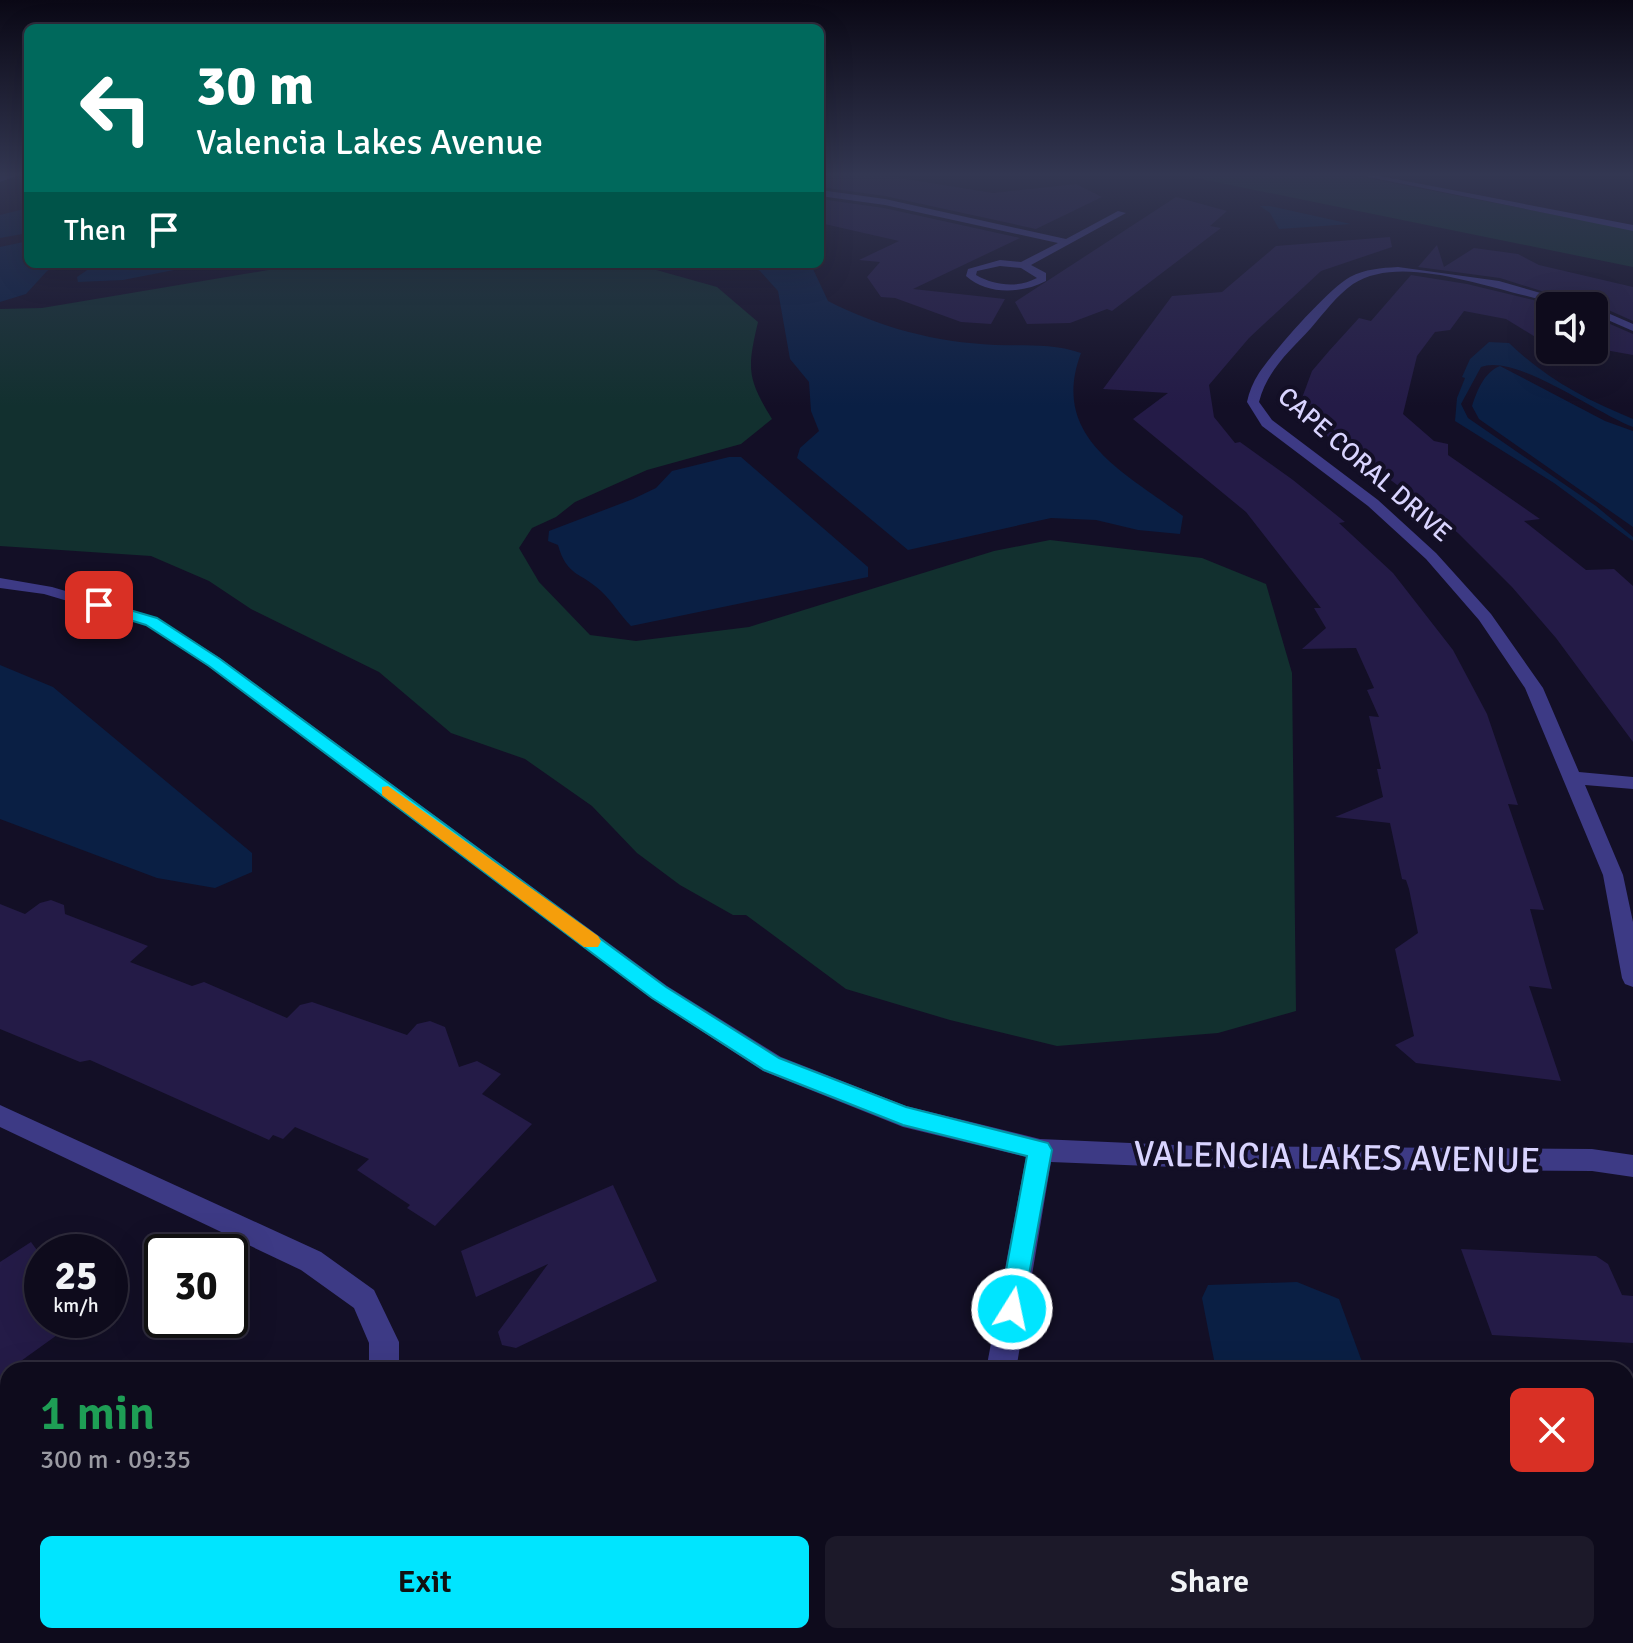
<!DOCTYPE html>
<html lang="en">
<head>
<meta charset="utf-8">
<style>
	body { margin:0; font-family:Signika,sans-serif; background:#1c1929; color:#f1f3f6; height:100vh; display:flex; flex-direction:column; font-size:30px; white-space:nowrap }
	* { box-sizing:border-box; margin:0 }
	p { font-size:26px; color:#9b9ba3 }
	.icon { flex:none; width:44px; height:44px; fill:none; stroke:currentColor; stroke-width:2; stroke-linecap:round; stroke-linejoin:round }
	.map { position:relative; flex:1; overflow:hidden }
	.details { position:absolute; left:0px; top:1362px; width:1634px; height:282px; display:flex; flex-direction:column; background:#0e0b1c; border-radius:24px 24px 0 0; box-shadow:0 8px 32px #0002,0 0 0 2px #2e2b3b }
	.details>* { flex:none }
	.top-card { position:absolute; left:24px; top:24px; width:800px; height:244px; border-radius:12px; box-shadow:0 8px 32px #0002,0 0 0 2px #2e2b3b; background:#00695c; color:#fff; overflow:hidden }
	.controls { position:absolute; left:1536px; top:292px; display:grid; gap:16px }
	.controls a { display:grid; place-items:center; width:72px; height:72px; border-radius:12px; background:#0e0b1c; box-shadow:0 8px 32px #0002,0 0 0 2px #2e2b3b; font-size:40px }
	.speed { position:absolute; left:24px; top:1234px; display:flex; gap:16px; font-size:40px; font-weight:700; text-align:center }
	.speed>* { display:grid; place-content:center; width:104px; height:104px; border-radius:50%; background:#0e0b1c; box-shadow:0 8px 32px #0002,0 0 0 2px #2e2b3b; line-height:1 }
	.speed small { font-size:20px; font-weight:400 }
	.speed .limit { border:4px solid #111; border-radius:12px; background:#fff; color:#111 }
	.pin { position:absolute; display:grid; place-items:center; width:68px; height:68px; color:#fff; margin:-34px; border-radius:16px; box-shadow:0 4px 12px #0006 }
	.me { position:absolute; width:88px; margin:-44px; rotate:10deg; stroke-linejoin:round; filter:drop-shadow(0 0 6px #0008) }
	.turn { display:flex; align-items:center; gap:28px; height:168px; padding:0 40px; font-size:36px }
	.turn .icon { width:104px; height:104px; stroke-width:2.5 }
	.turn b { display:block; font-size:56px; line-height:68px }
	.then { display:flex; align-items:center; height:76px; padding:0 40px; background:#0003; gap:16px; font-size:30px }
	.round { display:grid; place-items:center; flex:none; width:84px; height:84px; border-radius:12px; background:#1c1929 }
	.head { display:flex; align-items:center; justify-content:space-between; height:136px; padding:0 40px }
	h1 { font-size:48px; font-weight:600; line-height:60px; color:#1e9e55 }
	.button { display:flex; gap:16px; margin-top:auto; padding:16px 40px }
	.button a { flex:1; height:92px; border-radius:12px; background:#00e5ff; color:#111; font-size:32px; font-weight:600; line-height:92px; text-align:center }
	.button a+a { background:#1c1929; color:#f1f3f6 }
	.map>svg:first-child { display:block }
</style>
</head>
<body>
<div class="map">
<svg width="1633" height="1643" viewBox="0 0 1633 1643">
	<rect width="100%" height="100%" fill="#130f26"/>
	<path fill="#12302f" d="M 1186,176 L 1357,176 L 1633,230 L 1633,267 Z
		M 304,264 L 635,264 L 717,287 L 758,322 C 747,369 747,378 772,419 L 741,444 L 647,470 L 575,502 L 556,517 L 532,528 L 519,548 L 539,582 L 590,635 L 636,641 L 749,627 L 994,551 L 1050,540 L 1202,558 L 1266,584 L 1292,673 L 1296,1011 L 1218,1033 L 1057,1046 L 950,1020 L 846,989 L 746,915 L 733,915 L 680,885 L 637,853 L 592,806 L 525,759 L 451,733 L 379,672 L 251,609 L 209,581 L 151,556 L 0,546 L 0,309 L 42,308 Z"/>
	<path fill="#0a1f44" d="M 1260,206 L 1270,206 L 1351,224 L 1279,229 L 1270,213 Z
		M 28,208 L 28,233 L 0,238 L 0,215 Z
		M 28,241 L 28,264 L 61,264 L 47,271 L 26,294 L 0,302 L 0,247 Z
		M 96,264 L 205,264 L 123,280 L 78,282 L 77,277 Z
		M 746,264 L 818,264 L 813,269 L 828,301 C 881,328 935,342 995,345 C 1025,346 1052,343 1081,353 C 1049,438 1125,472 1183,516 L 1180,534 L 1138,530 L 1096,520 L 1051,518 L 908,550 L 797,458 L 800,448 L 819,431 L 811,411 L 809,382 L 790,359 L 778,291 L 760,271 Z
		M 1489,342 L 1509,343 C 1545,378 1586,400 1633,419 L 1633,427 C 1596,413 1515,353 1481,367 L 1461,404 L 1468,418 L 1596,506 L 1633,537 L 1633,541 L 1554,483 L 1455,421 L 1457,398 L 1465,378 L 1462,377 L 1470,359 Z
		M 1500,366 L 1605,421 L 1633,431 L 1633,527 L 1479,419 L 1472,406 C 1477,391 1484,372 1500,366 Z
		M 729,457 L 741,457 L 868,567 L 868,577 L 631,626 C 620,615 612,601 601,591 C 581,572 567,577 558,545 L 548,541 L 549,531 L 633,499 L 656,488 L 672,471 Z
		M 0,665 L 53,687 L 252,853 L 252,872 L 215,888 L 157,878 L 0,819 Z
		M 1297,1282 L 1339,1299 L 1365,1370 L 1216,1370 L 1202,1298 L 1208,1285 Z
		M 1285,1636 L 1471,1636 L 1474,1643 L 1287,1643 Z"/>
	<path fill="#241b47" d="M 820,176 L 887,176 L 993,193 L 1076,184 L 1102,197 L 1036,229 L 885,196 L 820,187 Z
		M 1176,197 L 1227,211 L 1210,226 L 1221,228 L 1112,311 L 1107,309 L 1070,323 L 1027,324 L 1015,302 Z
		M 820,199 L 884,208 L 1020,238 L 913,289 L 1005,299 L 991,324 L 961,322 L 895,298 L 881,297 L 867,277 L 880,262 L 859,260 L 899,241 L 820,223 Z
		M 1390,237 L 1392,247 L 1321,271 L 1249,338 L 1209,385 L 1214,417 L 1235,443 L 1240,442 L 1293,480 L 1345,522 L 1339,523 L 1393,573 L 1453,650 L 1487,714 L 1518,805 L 1508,804 L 1544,910 L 1530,909 L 1552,989 L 1529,986 L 1561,1081 L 1416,1063 L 1395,1045 L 1414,1036 L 1395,949 L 1418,933 L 1409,889 L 1406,880 L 1402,879 L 1390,823 L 1335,817 L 1383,797 L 1377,769 L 1381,769 L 1369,716 L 1379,717 L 1367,690 L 1374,688 L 1356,648 L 1302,649 L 1326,628 L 1314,608 L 1321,608 L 1246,512 L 1133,419 L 1168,393 L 1103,389 L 1172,296 L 1222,292 L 1276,246 Z
		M 1437,245 L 1444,267 L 1474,248 L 1518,254 L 1539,265 L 1633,287 L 1633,321 L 1595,304 L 1589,306 L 1500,278 L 1418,267 Z
		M 1411,275 L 1467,284 L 1558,306 L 1550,306 L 1550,346 L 1506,319 L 1464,311 L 1450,330 L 1435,332 L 1417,356 L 1403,414 L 1434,441 L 1448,444 L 1448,455 L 1540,519 L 1524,521 L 1586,570 L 1614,569 L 1633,586 L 1633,742 L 1556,638 L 1512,587 L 1458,533 L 1392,481 L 1321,432 L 1336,432 L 1302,398 L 1312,371 L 1329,351 L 1359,318 L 1371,321 Z
		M 1594,317 L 1633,334 L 1633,355 L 1594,348 Z
		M 51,900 L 64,905 L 65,914 L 148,946 L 130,962 L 192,986 L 204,982 L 287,1018 L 300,1005 L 312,1002 L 407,1035 L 417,1024 L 430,1021 L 445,1027 L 459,1067 L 477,1061 L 501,1074 L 482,1094 L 532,1124 L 435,1226 L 407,1208 L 410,1205 L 357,1170 L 369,1159 L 295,1127 L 283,1139 L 273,1135 L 269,1140 L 90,1060 L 80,1062 L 0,1029 L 0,904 L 25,914 L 40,903 Z
		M 613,1185 L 657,1281 L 516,1348 L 502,1345 L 498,1332 L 548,1264 L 476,1297 L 461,1251 Z
		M 31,1242 L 42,1257 L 42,1320 L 78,1320 L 0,1376 L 0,1262 Z
		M 1461,1249 L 1596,1256 L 1608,1264 L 1622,1295 L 1633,1296 L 1633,1343 L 1492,1335 Z"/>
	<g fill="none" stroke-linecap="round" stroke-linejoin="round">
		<path fill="#3d3a85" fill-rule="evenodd" d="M 0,176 L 16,176 L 0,182 Z
			M 820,190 L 885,199 L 1066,239 L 1118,211 L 1126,213 L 1031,265 L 1046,273 L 1046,281 C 1021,294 987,295 966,276 L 968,269 L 1000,260 L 1021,262 L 1058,243 L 885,205 L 820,196 ZM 1000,266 L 1021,268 L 1037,278 C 1018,288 995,286 976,275 L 977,271 Z
			M 1398,267 L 1499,281 L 1586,306 C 1524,306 1411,246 1353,284 C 1337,295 1324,313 1311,328 C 1290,351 1267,370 1259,402 L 1272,420 L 1378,500 L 1436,553 L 1491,614 L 1543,688 L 1579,772 L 1633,777 L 1633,789 L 1585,785 L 1623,875 L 1633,922 L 1633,987 L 1625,984 L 1622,978 L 1603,875 L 1525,688 L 1479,620 L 1426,559 L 1368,506 L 1262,426 L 1247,402 C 1249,392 1253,382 1259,373 C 1273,352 1328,289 1350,277 C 1365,269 1381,268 1398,267 Z
			M 1594,307 L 1633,324 L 1633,331 L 1594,314 Z
			M 0,578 L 52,587 L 157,618 L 220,658 L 667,986 L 781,1057 L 906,1106 L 1040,1139 L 1198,1146 L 1592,1149 L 1633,1155 L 1633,1177 L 1592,1171 L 1198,1168 L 1051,1162 L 1016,1370 L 986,1370 L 1026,1157 L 903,1127 L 763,1071 L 651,998 L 208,666 L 145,624 L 44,594 L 0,588 Z
			M 0,1105 L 321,1252 L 374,1290 L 399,1342 L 399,1370 L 369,1370 L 369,1343 L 354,1308 L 301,1270 L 0,1127 Z
			M 213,1636 L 250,1636 L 247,1643 L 210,1643 Z
			M 874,1636 L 909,1636 L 906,1643 L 871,1643 Z"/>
		<path fill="#3d3a85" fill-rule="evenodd" d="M 1364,176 L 1380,176 L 1633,225 L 1633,231 Z"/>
	</g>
	<linearGradient id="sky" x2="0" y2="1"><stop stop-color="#0a0815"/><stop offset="0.43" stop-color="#333752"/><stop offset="1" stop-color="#333752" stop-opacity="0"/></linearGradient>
	<rect width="1633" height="406" fill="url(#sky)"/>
	<path fill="#00e5ff" stroke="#0095a6" stroke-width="2" d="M 99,601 L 157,618 L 220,659 L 666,987 L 779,1058 L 906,1107 L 1048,1143 L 1052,1150 L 1021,1318 L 1012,1322 L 1003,1318 L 999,1309 L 1027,1156 L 903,1125 L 764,1070 L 652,998 L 209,666 L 146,625 L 94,609 L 94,602 Z"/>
	<path fill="#f59e0b" d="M 388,786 L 598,936 L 601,941 L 598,947 L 584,947 L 382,795 L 382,787 Z"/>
	<g text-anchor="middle" stroke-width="8" stroke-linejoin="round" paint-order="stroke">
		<g font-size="26" fill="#d9d4ff" stroke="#130f26">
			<text transform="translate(1365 464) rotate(41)" y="9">CAPE CORAL DRIVE</text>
		</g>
		<g font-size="36" fill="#d9d4ff" stroke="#130f26">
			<text transform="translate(1337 1156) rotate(1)" y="13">VALENCIA LAKES AVENUE</text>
		</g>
	</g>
</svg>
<div class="controls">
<a><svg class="icon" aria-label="sound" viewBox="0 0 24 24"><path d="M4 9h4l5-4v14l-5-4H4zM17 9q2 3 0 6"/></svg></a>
</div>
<div class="speed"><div>25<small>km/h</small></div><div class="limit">30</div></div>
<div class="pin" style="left:99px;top:605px;background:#d93025"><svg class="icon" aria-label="arrive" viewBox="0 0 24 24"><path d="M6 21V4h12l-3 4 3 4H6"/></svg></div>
<svg class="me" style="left:1012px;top:1309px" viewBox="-20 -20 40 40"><circle r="17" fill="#00e5ff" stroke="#fff" stroke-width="3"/><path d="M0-11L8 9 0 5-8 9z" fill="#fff"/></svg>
<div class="top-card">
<div class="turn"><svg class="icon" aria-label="left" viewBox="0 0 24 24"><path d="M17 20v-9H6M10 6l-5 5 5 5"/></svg><div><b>30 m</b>Valencia Lakes Avenue</div></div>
<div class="then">Then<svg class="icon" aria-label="arrive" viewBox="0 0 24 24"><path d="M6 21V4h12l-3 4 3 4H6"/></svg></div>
</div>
<section class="details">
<div class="head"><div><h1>1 min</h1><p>300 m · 09:35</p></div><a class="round" style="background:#d93025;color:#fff"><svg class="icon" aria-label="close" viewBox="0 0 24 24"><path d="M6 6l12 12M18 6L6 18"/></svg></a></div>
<div class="button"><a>Exit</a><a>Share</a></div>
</section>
</div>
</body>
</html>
